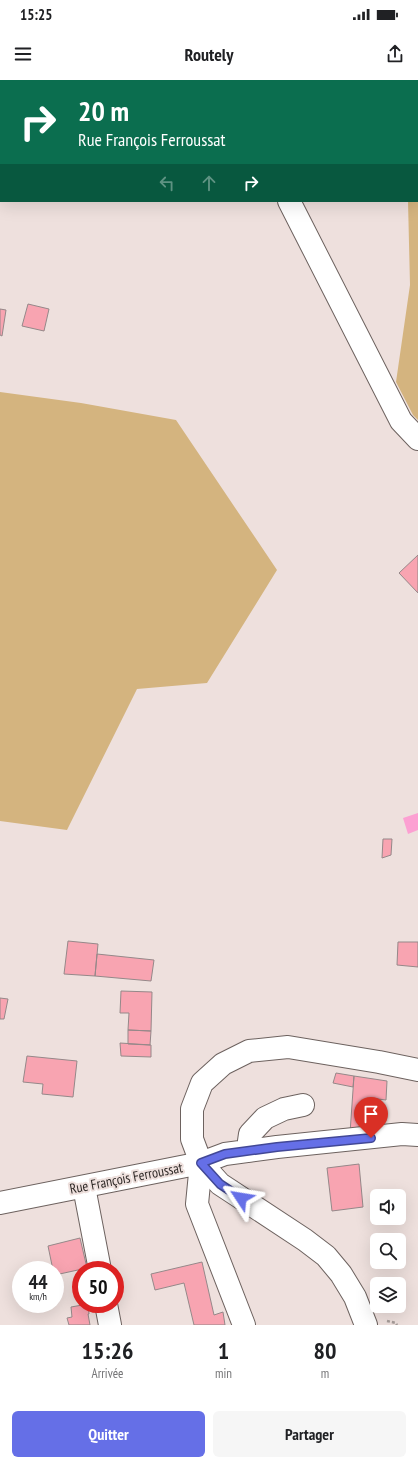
<!DOCTYPE html>
<html lang="fr">
<head>
<meta charset="utf-8">
<style>
	body { margin:0; font-family:"PT Sans Narrow",sans-serif; background:#f6f6f6; color:#202124; height:100vh; display:flex; flex-direction:column; font-size:15px; white-space:nowrap }
	* { box-sizing:border-box; margin:0 }
	p { font-size:13px; color:#757577 }
	.icon { flex:none; width:22px; height:22px; fill:none; stroke:currentColor; stroke-width:2; stroke-linecap:round; stroke-linejoin:round }
	.map { position:relative; height:1245px; overflow:hidden }
	.drawer { display:flex; flex-direction:column; background:#fff; flex:1 }
	.drawer>* { flex:none }
	.top-card { position:absolute; left:0px; top:0px; width:418px; height:122px; box-shadow:0 4px 16px #0002; background:#0b6e4f; color:#fff; overflow:hidden }
	.buttons { position:absolute; left:370px; top:1109px; display:grid; gap:8px }
	.buttons a { display:grid; place-items:center; width:36px; height:36px; border-radius:6px; background:#fff; box-shadow:0 4px 16px #0002; font-size:20px }
	.speed { position:absolute; left:12px; top:1181px; display:flex; gap:8px; font-size:20px; font-weight:700; text-align:center }
	.speed>* { display:grid; place-content:center; width:52px; height:52px; border-radius:50%; background:#fff; box-shadow:0 4px 16px #0002; line-height:1 }
	.speed small { font-size:10px; font-weight:400 }
	.speed .limit { border:6px solid #d22; background:#fff; color:#111 }
	.pin { position:absolute; display:grid; place-items:center; width:34px; height:34px; color:#fff; margin:-41px -17px; border-radius:50% 50% 50% 0; rotate:-45deg; box-shadow:0 0 4px #0007 }
	.pin .icon { rotate:45deg }
	.me { position:absolute; width:44px; margin:-22px; rotate:303deg; stroke-linejoin:round; filter:drop-shadow(0 0 3px #0008) }
	.turn { display:flex; align-items:center; gap:14px; height:84px; padding:0 12px; font-size:18px }
	.turn .icon { width:52px; height:52px; stroke-width:2.5 }
	.turn b { display:block; font-size:28px; line-height:34px }
	.lanes { display:flex; align-items:center; height:38px; padding:0 12px; background:#0003; justify-content:center; gap:20px; direction:ltr }
	.lanes .off { opacity:.35 }
	.eta { display:flex; justify-content:space-evenly; align-items:center; height:68px; text-align:center }
	.eta b { font-size:24px; font-weight:800; line-height:28px }
	.cta { display:flex; gap:8px; margin-top:auto; padding:8px 12px }
	.cta a { flex:1; height:46px; border-radius:6px; background:#656fe7; color:#fff; font-size:16px; font-weight:800; line-height:46px; text-align:center }
	.cta a+a { background:#f6f6f6; color:#202124 }
	.status { display:flex; justify-content:space-between; align-items:center; height:28px; padding:0 20px; background:#fff; direction:ltr }
	.status svg { height:11px; fill:currentColor }
	header { display:flex; justify-content:space-between; align-items:center; height:52px; padding:0 12px; background:#fff; font-size:18px; font-weight:800 }
	.map>svg:first-child { display:block }
</style>
</head>
<body>
<div class="status"><b>15:25</b><svg viewBox="0 0 49 12"><path d="M0 12V9h3v3zM5 12V6h3v6zM10 12V3h3v9zM15 12V0h3v12zM26 1h20v11H26zM47 4h2v5h-2z"/></svg></div>
<header><svg class="icon" aria-label="menu" viewBox="0 0 24 24"><path d="M4 6h16M4 12h16M4 18h16"/></svg>Routely<svg class="icon" aria-label="share" viewBox="0 0 24 24"><path d="M12 15V3M7 8l5-5 5 5M5 13v7h14v-7"/></svg></header>
<div class="map">
<svg width="418" height="1245" viewBox="0 0 418 1245">
	<rect width="100%" height="100%" fill="#eee0dd"/>
	<path fill="#d4b47f" d="M 417,29 L 418,30 L 418,340 L 413,335 L 396,302 L 410,205 L 408,121 L 417,121 Z
		M 0,312 L 81,323 L 176,340 L 277,490 L 207,603 L 137,609 L 67,750 L 0,741 Z"/>
	<path fill="#fca0d2" d="M 418,733 L 418,750 L 408,754 L 403,738 Z"/>
	<path fill="#f8a4b1" stroke="#958889" d="M 28,224 L 49,229 L 44,251 L 22,246 Z
		M 0,229 L 6,230 L 2,256 L 0,255 Z
		M 418,475 L 418,513 L 399,493 Z
		M 383,759 L 392,759 L 391,775 L 382,778 Z
		M 68,861 L 98,864 L 95,896 L 64,894 Z
		M 398,862 L 418,862 L 418,887 L 397,885 Z
		M 97,874 L 154,880 L 151,901 L 95,896 Z
		M 121,911 L 152,912 L 151,951 L 128,950 L 129,933 L 120,933 Z
		M 0,918 L 8,919 L 4,939 L 0,939 Z
		M 128,950 L 151,951 L 150,965 L 128,964 Z
		M 120,963 L 151,965 L 151,977 L 121,976 Z
		M 27,976 L 77,981 L 73,1017 L 42,1014 L 43,1004 L 23,1002 Z
		M 336,993 L 354,996 L 353,1007 L 333,1003 Z
		M 354,996 L 387,1001 L 386,1020 L 370,1018 L 367,1051 L 350,1053 Z
		M 359,1084 L 363,1127 L 332,1131 L 327,1088 Z
		M 80,1158 L 87,1188 L 55,1195 L 55,1190 L 53,1190 L 48,1166 Z
		M 202,1182 L 214,1235 L 223,1232 L 225,1245 L 194,1245 L 184,1203 L 155,1210 L 151,1194 Z
		M 88,1224 L 89,1234 L 88,1234 L 90,1245 L 69,1245 L 67,1238 L 72,1237 L 71,1227 Z"/>
	<g fill="none" stroke-linecap="round" stroke-linejoin="round">
		<defs>
			<path id="minor" d="M 249,1071 L 249,1061 L 250,1054 L 265,1038 L 284,1029 L 303,1025
				M 201,1083 L 197,1124 L 244,1245
				M 84,1107 L 100,1190
				M 0,1123 L 201,1083 L 225,1074 L 277,1067 L 402,1054 L 418,1055
				M 106,1224 L 110,1245"/>
			<path id="major" d="M 228,0 L 228,1
				M 289,121 L 401,341 L 418,359
				M 366,1245 L 355,1217 L 341,1194 L 326,1176 L 305,1160 L 220,1104 L 201,1083 L 192,1059 L 192,1029 L 202,1003 L 223,984 L 249,971 L 288,967 L 379,982 L 418,990"/>
		</defs>
		<use href="#minor" stroke="#6d625f" stroke-width="24"/>
		<use href="#major" stroke="#6d625f" stroke-width="24"/>
		<path stroke="#a69c99" stroke-width="2.5" stroke-dasharray="3 2" stroke-linecap="butt" d="M 387,1241 L 396,1243 L 397,1245"/>
		<use href="#minor" stroke="#fff" stroke-width="22"/>
		<use href="#major" stroke="#fff" stroke-width="22"/>
	</g>
	<g fill="none" stroke-linecap="round" stroke-linejoin="round">
		<defs>
			<path id="route" d="M 241,1118 L 220,1104 L 201,1083 L 225,1074 L 277,1067 L 371,1058"/>
		</defs>
		<use href="#route" stroke="#424896" stroke-width="10"/>
		<use href="#route" stroke="#656fe7" stroke-width="7"/>
	</g>
	<g text-anchor="middle" stroke-width="4" stroke-linejoin="round" paint-order="stroke">
		<g font-size="14" fill="#2f2a28" stroke="#eee0dd">
			<text transform="translate(126 1098) rotate(-11)" y="5">Rue François Ferroussat</text>
		</g>
	</g>
</svg>
<div class="buttons">
<a><svg class="icon" aria-label="sound" viewBox="0 0 24 24"><path d="M4 9h4l5-4v14l-5-4H4zM17 9q2 3 0 6"/></svg></a>
<a><svg class="icon" aria-label="search" viewBox="0 0 24 24"><circle cx="10" cy="10" r="6"/><path d="M15 15l6 6"/></svg></a>
<a><svg class="icon" aria-label="layers" viewBox="0 0 24 24"><path d="M12 4l9 5-9 5-9-5zM3 14l9 5 9-5"/></svg></a>
</div>
<div class="speed"><div>44<small>km/h</small></div><div class="limit">50</div></div>
<div class="pin" style="left:371px;top:1058px;background:#d93025"><svg class="icon" aria-label="arrive" viewBox="0 0 24 24"><path d="M6 21V4h12l-3 4 3 4H6"/></svg></div>
<svg class="me" style="left:241px;top:1118px" viewBox="-20 -20 40 40"><path d="M0-17L14 15 0 8-14 15z" fill="#656fe7" stroke="#fff" stroke-width="4"/></svg>
<div class="top-card">
<div class="turn"><svg class="icon" aria-label="right" viewBox="0 0 24 24"><path d="M7 20v-9h11M14 6l5 5-5 5"/></svg><div><b>20 m</b>Rue François Ferroussat</div></div>
<div class="lanes"><svg class="icon off" aria-label="left" viewBox="0 0 24 24"><path d="M17 20v-9H6M10 6l-5 5 5 5"/></svg><svg class="icon off" aria-label="ahead" viewBox="0 0 24 24"><path d="M12 20V5M6 11l6-6 6 6"/></svg><svg class="icon" aria-label="right" viewBox="0 0 24 24"><path d="M7 20v-9h11M14 6l5 5-5 5"/></svg></div>
</div>
</div>
<section class="drawer">
<div class="eta">
<div><b>15:26</b><p>Arrivée</p></div>
<div><b>1</b><p>min</p></div>
<div><b>80</b><p>m</p></div>
</div>
<div class="cta"><a>Quitter</a><a>Partager</a></div>
</section>
</body>
</html>
